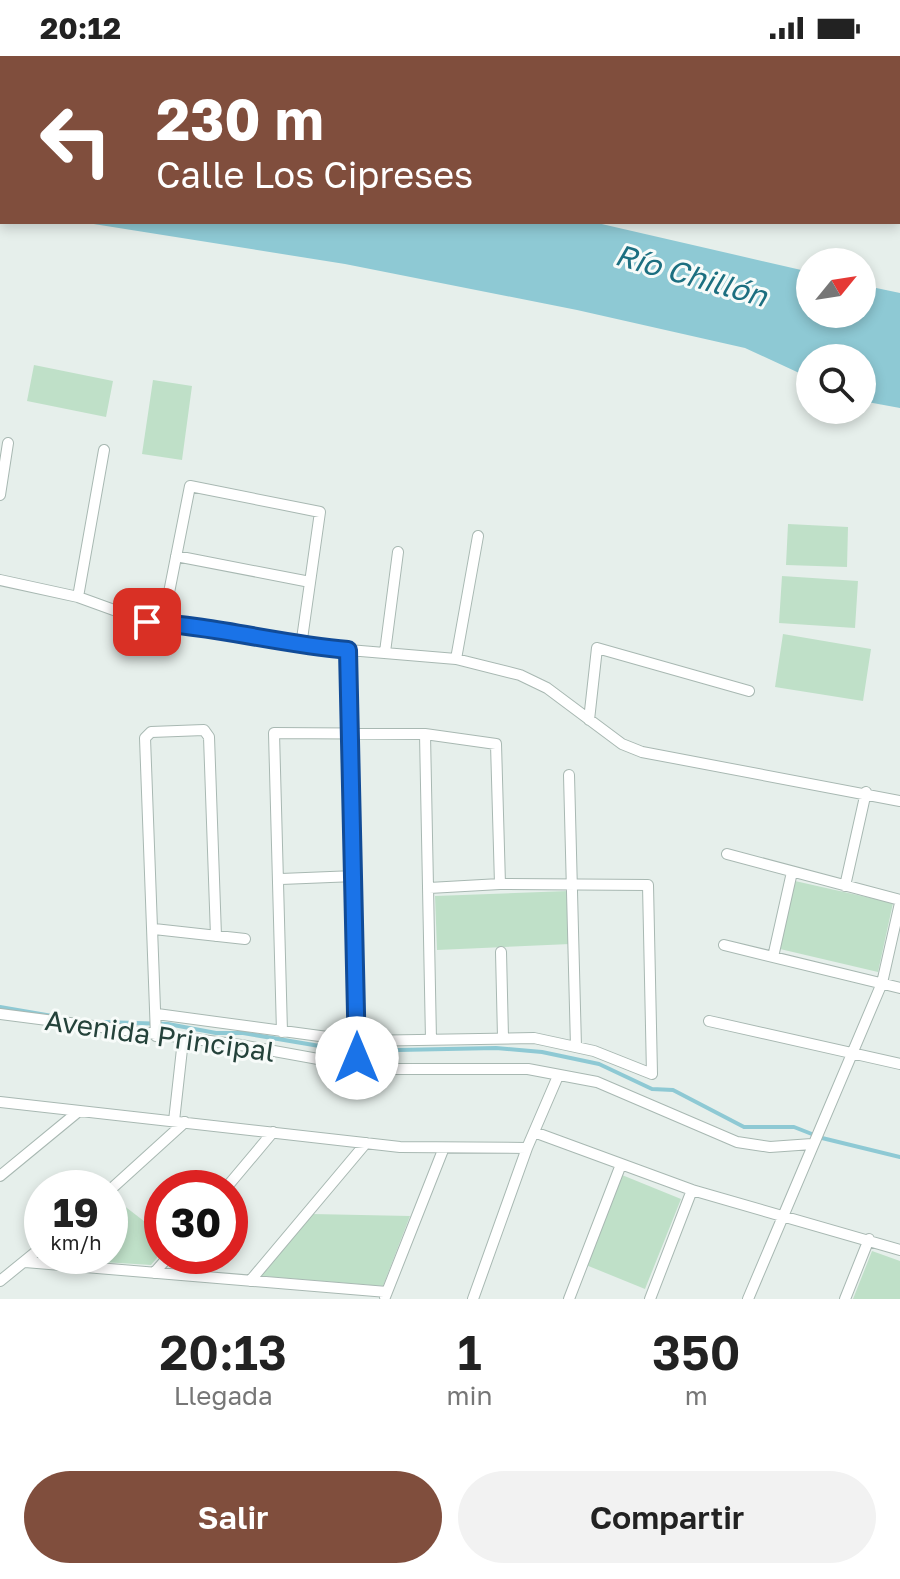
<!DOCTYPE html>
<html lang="es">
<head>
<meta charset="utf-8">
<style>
	body { margin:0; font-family:"Golos Text",sans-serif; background:#f2f2f2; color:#222; height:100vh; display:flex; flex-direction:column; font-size:30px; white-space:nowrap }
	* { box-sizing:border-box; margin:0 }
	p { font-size:26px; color:#767676 }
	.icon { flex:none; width:44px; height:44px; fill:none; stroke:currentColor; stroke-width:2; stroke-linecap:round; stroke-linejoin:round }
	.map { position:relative; height:1243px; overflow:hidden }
	.sheet { display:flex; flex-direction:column; background:#fff; flex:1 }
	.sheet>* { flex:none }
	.guide { position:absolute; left:0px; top:0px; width:900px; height:168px; box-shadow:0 4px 12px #0003; background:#804e3d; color:#fff; overflow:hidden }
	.needle { width:52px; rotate:60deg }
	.controls { position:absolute; left:796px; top:192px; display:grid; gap:16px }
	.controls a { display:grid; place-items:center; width:80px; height:80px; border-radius:50%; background:#fff; box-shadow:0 4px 12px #0003; font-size:40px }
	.speed { position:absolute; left:24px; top:1114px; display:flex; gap:16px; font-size:40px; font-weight:700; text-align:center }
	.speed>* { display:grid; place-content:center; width:104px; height:104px; border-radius:50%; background:#fff; box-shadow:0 4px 12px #0003; line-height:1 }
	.speed small { font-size:20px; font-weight:400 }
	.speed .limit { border:12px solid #d22; background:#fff; color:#111 }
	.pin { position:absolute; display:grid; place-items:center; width:68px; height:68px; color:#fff; margin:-34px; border-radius:16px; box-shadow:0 4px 12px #0006 }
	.me { position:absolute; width:88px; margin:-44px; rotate:0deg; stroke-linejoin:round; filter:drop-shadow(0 0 6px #0008) }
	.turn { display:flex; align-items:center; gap:28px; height:168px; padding:0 24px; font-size:36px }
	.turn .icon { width:104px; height:104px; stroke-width:2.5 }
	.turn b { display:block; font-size:56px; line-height:68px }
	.eta { display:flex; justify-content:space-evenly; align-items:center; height:136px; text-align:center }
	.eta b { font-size:48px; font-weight:600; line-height:56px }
	.primary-button { display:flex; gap:16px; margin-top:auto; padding:16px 24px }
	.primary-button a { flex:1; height:92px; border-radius:48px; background:#804e3d; color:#fff; font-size:32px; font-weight:600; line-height:92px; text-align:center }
	.primary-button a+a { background:#f2f2f2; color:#222 }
	.status { display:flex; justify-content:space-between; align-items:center; height:56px; padding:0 40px; background:#fff; direction:ltr }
	.status svg { height:22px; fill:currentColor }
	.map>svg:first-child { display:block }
</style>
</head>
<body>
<div class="status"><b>20:12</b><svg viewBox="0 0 49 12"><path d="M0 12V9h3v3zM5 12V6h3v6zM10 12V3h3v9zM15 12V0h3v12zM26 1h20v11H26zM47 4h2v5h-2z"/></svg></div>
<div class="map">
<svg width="900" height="1243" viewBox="0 0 900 1243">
	<rect width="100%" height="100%" fill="#e6efeb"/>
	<path fill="#bfe0c8" d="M 34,309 L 113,325 L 106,361 L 27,345 Z
		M 153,324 L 192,330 L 182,404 L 142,398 Z
		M 788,468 L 848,471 L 847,511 L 786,509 Z
		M 782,520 L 858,525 L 855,572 L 779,567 Z
		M 783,578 L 871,593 L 863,645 L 775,631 Z
		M 795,825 L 893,847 L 878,916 L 780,893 Z
		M 568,835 L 570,888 L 437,894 L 435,840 Z
		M 622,1119 L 681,1143 L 645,1233 L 586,1209 Z
		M 114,1142 L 162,1179 L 162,1196 L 151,1209 L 38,1202 L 42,1199 L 110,1200 L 110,1145 Z
		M 312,1158 L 410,1160 L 383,1230 L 261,1220 Z
		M 872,1195 L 900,1205 L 900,1243 L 853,1243 Z"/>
	<path fill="#8ec9d4" d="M 81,166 L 593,166 L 810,216 L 810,258 L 862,258 L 862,229 L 900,237 L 900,352 L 862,345 L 862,302 L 810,302 L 810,322 L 745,292 L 577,254 L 345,208 Z"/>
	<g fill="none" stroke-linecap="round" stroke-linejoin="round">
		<path stroke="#8ec9d4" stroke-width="4" d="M 0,951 L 58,961
			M 103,966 L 168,968 L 216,977 L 243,977 L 349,995 L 496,992 L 542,996 L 599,1008 L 652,1033 L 673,1034 L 744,1071 L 794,1071 L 822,1082 L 900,1101"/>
		<defs>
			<path id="street" d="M 299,0 L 303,2
				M 755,0 L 763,2
				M 383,2 L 383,0
				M 463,2 L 464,0
				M 541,2 L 541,0
				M 619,2 L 620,0
				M 877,2 L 900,0
				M 898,89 L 900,88
				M 0,439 L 8,387
				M 176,500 L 310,526
				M 0,524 L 78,541 L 147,566 L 185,567 L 301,590 L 456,603 L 520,619 L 547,632 L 622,688 L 642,696 L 900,745
				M 78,541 L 104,394
				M 163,567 L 190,430 L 320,456 L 301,590
				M 348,594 L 358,1012
				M 385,596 L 398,496
				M 456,603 L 478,480
				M 589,664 L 597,592 L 749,635
				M 425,678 L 431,984
				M 569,719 L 576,991
				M 727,798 L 900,844
				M 281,823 L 355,820
				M 845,830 L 866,736
				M 154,873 L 245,883
				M 724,889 L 900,932
				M 501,896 L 503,981
				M 773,901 L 792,816
				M 0,958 L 241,989 L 373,1013 L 528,1013 L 597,1026 L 737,1086 L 770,1091 L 812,1088
				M 157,958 L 357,985 L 534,982 L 594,995 L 652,1018 L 648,829 L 500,828 L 429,832
				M 709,965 L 900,1008
				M 282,976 L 274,677 L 425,678 L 496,688 L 500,828
				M 156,980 L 145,682 L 151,676 L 204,674 L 209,681 L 216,880
				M 0,1046 L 400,1091 L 527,1092
				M 174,1065 L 183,984
				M 534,1076 L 692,1134 L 900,1194
				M 0,1120 L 79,1055
				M 226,1132 L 273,1076
				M 110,1134 L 185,1066
				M 25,1206 L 387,1236
				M 154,1217 L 169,1200
				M 0,1225 L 42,1191
				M 250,1225 L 366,1087
				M 385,1241 L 443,1094
				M 473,1243 L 527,1092 L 558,1020
				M 569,1243 L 620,1111
				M 650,1243 L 692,1134
				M 748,1243 L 882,927 L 900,847
				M 845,1243 L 869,1183"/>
		</defs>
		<use href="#street" stroke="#a8b8b2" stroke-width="12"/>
		<use href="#street" stroke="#fff" stroke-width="10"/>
	</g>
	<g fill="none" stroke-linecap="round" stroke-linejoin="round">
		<defs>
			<path id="route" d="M 147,566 C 215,570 280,588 348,594 L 357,1002"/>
		</defs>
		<use href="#route" stroke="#114b97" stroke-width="20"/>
		<use href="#route" stroke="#1a73e8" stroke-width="14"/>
	</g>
	<g text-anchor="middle" stroke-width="6" stroke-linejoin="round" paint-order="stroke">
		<g font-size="28" fill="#24423a" stroke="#f7fbf9">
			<text transform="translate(160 980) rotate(8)" y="10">Avenida Principal</text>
		</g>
		<g font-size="30" font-style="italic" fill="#1c6f80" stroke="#f7fbf9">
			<text transform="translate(691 220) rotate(16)" y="10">Río Chillón</text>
		</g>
	</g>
</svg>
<div class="controls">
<a><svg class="needle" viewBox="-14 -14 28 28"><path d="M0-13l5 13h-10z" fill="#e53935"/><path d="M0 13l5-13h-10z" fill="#767676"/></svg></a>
<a><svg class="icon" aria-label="search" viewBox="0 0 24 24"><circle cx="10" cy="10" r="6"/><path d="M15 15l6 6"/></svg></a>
</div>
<div class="speed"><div>19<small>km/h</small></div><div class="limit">30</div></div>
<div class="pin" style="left:147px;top:566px;background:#d93025"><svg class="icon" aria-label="arrive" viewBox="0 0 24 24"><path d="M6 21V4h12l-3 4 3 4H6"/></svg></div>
<svg class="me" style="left:357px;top:1002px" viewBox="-20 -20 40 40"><circle r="19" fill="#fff"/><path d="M0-13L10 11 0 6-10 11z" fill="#1a73e8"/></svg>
<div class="guide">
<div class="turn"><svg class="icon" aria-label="left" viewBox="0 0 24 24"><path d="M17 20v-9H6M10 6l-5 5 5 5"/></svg><div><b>230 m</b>Calle Los Cipreses</div></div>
</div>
</div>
<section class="sheet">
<div class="eta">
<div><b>20:13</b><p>Llegada</p></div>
<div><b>1</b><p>min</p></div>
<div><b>350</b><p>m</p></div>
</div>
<div class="primary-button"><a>Salir</a><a>Compartir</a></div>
</section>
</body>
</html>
